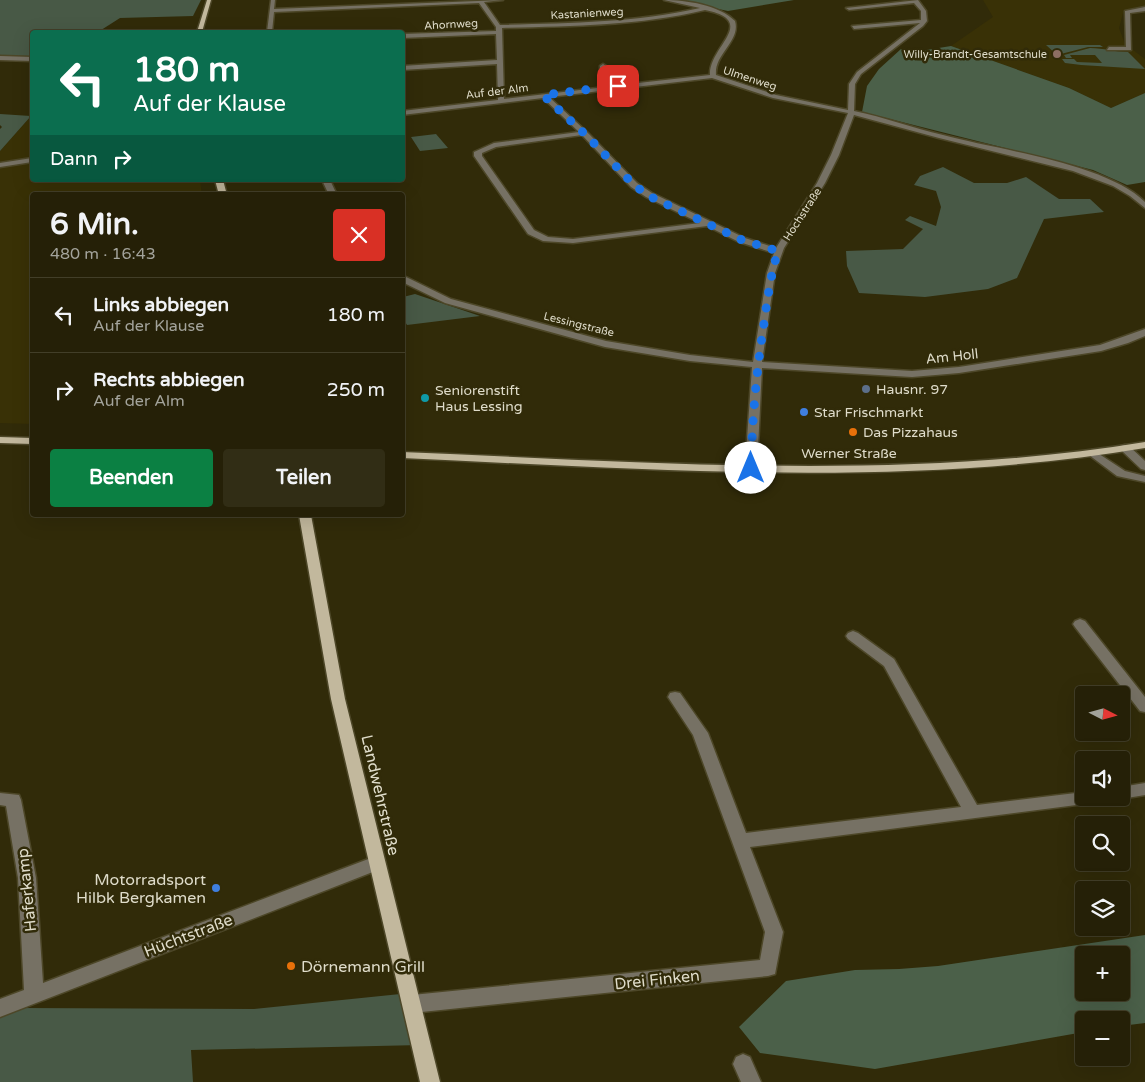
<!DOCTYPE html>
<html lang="de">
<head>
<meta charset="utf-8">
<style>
	body { margin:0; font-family:"Varela Round",sans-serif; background:#312d15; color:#f1f3f6; height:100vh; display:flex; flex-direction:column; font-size:19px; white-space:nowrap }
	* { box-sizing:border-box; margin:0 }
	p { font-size:16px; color:#a3a39b }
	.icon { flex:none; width:28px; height:28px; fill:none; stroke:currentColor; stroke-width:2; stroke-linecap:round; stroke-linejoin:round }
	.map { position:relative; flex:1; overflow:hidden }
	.details { position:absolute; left:30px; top:192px; width:375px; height:325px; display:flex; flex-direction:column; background:#252007; border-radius:5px; box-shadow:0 5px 20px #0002,0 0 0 1px #423e28 }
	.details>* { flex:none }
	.hud { position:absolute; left:30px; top:30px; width:375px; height:152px; border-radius:5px; box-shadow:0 5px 20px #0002,0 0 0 1px #423e28; background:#0b6e4f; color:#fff; overflow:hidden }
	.needle { width:32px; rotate:96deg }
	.fabs { position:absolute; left:1075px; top:686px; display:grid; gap:10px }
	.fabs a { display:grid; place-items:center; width:55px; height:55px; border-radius:5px; background:#252007; box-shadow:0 5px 20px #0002,0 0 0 1px #423e28; font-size:25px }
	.pin { position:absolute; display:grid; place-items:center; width:42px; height:42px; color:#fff; margin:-21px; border-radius:10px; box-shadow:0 2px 8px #0006 }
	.me { position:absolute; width:55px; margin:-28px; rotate:0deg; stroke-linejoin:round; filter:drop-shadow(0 0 4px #0008) }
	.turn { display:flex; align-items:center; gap:18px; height:105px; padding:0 20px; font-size:22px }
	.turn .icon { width:65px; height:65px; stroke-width:2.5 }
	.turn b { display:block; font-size:35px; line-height:42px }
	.then { display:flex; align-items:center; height:48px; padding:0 20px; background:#0003; gap:10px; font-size:19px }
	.round { display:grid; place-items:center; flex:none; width:52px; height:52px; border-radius:5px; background:#312d15 }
	.summary { display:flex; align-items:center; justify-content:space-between; height:85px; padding:0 20px }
	h1 { font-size:30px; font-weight:800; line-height:38px }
	.button { display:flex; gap:10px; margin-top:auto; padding:10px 20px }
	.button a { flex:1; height:58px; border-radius:5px; background:#0b8043; color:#fff; font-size:20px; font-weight:800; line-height:58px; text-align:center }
	.button a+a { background:#312d15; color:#f1f3f6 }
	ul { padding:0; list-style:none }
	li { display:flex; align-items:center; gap:15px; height:75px; padding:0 20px; border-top:1px solid #423e28 }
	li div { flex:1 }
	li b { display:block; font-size:19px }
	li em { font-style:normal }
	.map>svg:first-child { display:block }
</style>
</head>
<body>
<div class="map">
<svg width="1145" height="1082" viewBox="0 0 1145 1082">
	<rect width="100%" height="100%" fill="#312b09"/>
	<path fill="#393106" d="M 983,0 L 1145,0 L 1145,6 L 1124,10 L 1119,28 L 1125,44 L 1145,59 L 1145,93 L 1111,108 L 1069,88 L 951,46 L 993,17 Z
		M 32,115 L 32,180 L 200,180 L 202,195 L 32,195 L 32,424 L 0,423 L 0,151 Z"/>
	<path fill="#485946" d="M 0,0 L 201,0 L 193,16 L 120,18 L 98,32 L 32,32 L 32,57 L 0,56 Z
		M 1046,45 L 1100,45 L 1103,47 L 1088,47 L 1057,55 Z
		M 1090,48 C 1104,48 1114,52 1128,52 L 1145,69 L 1081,65 L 1065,63 L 1062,59 L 1074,59 L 1077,62 L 1102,63 L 1095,55 L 1070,55 L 1072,58 L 1066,58 L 1064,55 Z
		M 0,114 L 31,116 L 0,151 L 0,129 L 2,127 L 0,125 Z
		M 436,134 L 448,148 L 420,151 L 411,137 Z
		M 943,167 L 974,183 L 1007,183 L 1026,177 L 1059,199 L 1090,199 L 1104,212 L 1044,219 L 1017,278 L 988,289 L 925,297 L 859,293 L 847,266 L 846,251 L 903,249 L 923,229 L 905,220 L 910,216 L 936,226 L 941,207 L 936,191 L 914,185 L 920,176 Z
		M 415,294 L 480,316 L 407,325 L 403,318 L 403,297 Z
		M 410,993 L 421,1045 L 191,1050 L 193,1082 L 0,1082 L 0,1018 L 18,1008 L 254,1009 Z"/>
	<path fill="#4b6049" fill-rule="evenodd" d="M 675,0 L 794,0 L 728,11 Z
		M 951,46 L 1069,88 L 1111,108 L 1145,93 L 1145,182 L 1127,185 L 1093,170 L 862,112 L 867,86 L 879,69 L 901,49 L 920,51 Z
		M 1145,935 L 1145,1023 L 1121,1026 L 1121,1020 L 1084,1020 L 1084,1032 L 875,1069 L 760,1053 L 739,1027 L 786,981 L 855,970 L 899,969 L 938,966 ZM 1084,955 L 1121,955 L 1121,992 L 1084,992 Z"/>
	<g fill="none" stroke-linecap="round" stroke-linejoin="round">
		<defs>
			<path id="minor" d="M 271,0 L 275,0 L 274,9 L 503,0 L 484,2 L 500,25 C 567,23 634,23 700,8 L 664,0 C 686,0 719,5 735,21 C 741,41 714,54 716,75 L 776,95 L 848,110 L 849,84 L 857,72 L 920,23 L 854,29 L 852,26 L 921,20 L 921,11 L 914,3 L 849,10 L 846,8 L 918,0 L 926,11 L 927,21 L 923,26 L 861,74 L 855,84 L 854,111 C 884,117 913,128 943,135 C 998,150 1106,163 1145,202 L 1145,208 L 1130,196 L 1113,186 L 1073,171 L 939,138 L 854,115 L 839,155 L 825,183 L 784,248 L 775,273 L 762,362 L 912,371 L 959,367 L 1100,345 L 1145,329 L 1145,336 L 1128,343 L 1101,351 L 959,373 L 912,377 L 762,368 L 757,468 L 755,470 L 747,470 L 745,468 L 752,367 L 690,361 L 605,347 L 445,303 L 402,282 L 402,275 L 451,299 L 606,341 L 690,355 L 753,362 L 767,273 L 774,253 L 739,242 L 707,226 L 573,243 L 543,241 L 528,234 L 474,156 L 474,152 L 494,143 L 579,132 L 543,98 L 402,115 L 402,111 L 498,100 L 497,64 L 402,70 L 402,66 L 497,60 L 496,34 L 402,38 L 402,34 L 496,31 L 496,27 L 479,3 L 274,12 L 272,32 L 267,32 ZM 705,10 C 760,21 708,47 710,75 L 620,85 L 606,71 L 606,66 L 603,64 L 600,66 L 600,71 L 614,86 L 504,99 L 502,28 C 570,26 638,26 705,10 ZM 712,78 L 773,98 L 848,113 L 831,155 L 817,183 L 776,248 L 745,238 L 652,193 L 637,183 L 587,132 L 549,97 ZM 582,135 L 631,187 L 646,197 L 700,223 L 573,239 L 548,237 L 534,230 L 482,156 L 482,153 L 496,147 Z
				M 1145,7 L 1145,11 L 1130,13 L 1131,50 L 1107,50 L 1109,47 L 1126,47 L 1125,11 Z
				M 0,56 L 32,57 L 32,61 L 0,60 Z
				M 32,158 L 32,162 L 0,167 L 0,163 Z
				M 322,180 L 330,180 L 337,195 L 329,195 Z
				M 1125,445 L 1129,446 L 1145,461 L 1145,470 L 1141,469 L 1121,450 L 1119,448 L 1121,446 Z
				M 1093,450 L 1125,471 L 1145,476 L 1145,482 L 1117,476 L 1089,455 L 1087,453 L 1089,451 Z
				M 1080,619 L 1085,621 L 1145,697 L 1145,712 L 1140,711 L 1075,627 L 1073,624 L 1075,621 Z
				M 853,631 L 858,633 L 894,659 L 977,805 L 1084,792 L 1084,798 L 1094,798 L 1092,803 L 750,847 L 783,932 L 775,974 L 768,976 L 412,1013 L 405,1010 L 403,1004 L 405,998 L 412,995 L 760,960 L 765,932 L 693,735 L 668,697 L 670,693 L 675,692 L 680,693 L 708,733 L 746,833 L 961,807 L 884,666 L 848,639 L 846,636 L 848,633 Z
				M 1145,783 L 1145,795 L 1121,799 L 1115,798 L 1121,798 L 1121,787 Z
				M 0,793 L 19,795 L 21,800 L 36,878 L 43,983 L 371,858 L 377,856 L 383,858 L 385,863 L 383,868 L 0,1017 L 0,999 L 24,990 L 18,878 L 6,806 L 0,805 Z
				M 743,1054 L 750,1057 L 761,1082 L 741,1082 L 733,1064 L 736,1057 Z"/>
			<path id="major" d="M 207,0 L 211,0 L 202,32 L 197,32 Z
				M 215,180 L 223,180 L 227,195 L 219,195 Z
				M 0,437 L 32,438 L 32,444 L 0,443 Z
				M 1145,442 L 1145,448 C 902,489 648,469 402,458 L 402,452 C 649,462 901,482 1145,442 Z
				M 299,515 L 311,515 L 345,699 L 440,1082 L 420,1082 L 331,699 Z"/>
		</defs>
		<use href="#minor" stroke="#4d4728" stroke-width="3"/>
		<use href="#major" stroke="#4d4728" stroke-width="3"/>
		<use href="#minor" fill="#767164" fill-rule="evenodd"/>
		<use href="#major" fill="#c2b89d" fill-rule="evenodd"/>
	</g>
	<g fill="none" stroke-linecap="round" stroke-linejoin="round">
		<path stroke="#1a73e8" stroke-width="9" stroke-dasharray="0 16.2" d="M 618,86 L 543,95 L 587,136 L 634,185 L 649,196 L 742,240 L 778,251 C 770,277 767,303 763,330 C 756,376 752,422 751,468"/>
	</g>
	<circle fill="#8d6e63" stroke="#312b09" stroke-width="2" cx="1057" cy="54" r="5"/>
	<circle fill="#5c6f8a" stroke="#312b09" stroke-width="2" cx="866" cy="389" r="5"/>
	<circle fill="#0f9aa8" stroke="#312b09" stroke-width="2" cx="425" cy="398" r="5"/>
	<g fill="#3f7fe0" stroke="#312b09" stroke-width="2">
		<circle cx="804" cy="412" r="5"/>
		<circle cx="216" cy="888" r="5"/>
	</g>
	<g fill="#e8710a" stroke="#312b09" stroke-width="2">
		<circle cx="853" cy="432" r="5"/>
		<circle cx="291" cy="966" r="5"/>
	</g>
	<g text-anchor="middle" stroke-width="5" stroke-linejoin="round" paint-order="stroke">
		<g font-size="11" fill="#dfdcca" stroke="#312b09">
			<text transform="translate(587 13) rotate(-3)" y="4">Kastanienweg</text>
			<text transform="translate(451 24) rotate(-3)" y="4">Ahornweg</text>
			<text transform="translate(750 78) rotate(18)" y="4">Ulmenweg</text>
			<text transform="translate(497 91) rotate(-7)" y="4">Auf der Alm</text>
			<text transform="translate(802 214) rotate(-57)" y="4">Hochstraße</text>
			<text transform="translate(579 324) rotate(14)" y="4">Lessingstraße</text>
		</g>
		<g font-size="11" fill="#dfdcca" stroke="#312b09" text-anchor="end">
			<text x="1047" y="58">Willy-Brandt-Gesamtschule</text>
		</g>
		<g font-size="14" fill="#dfdcca" stroke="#312b09">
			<text transform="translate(952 356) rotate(-6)" y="5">Am Holl</text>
			<text x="849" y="458">Werner Straße</text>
		</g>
		<g font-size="14" fill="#dfdcca" stroke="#312b09" text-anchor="start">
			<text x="876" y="394">Hausnr. 97</text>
			<text x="435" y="395">Seniorenstift<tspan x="435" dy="16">Haus Lessing</tspan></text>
			<text x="814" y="417">Star Frischmarkt</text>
			<text x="863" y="437">Das Pizzahaus</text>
		</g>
		<g font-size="16" fill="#dfdcca" stroke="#312b09">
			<text transform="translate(381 795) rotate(77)" y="6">Landwehrstraße</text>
			<text transform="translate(26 890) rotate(-96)" y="6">Haferkamp</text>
			<text transform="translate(188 935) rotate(-21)" y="6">Hüchtstraße</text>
			<text transform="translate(657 979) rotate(-6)" y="6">Drei Finken</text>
		</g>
		<g font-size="16" fill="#dfdcca" stroke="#312b09" text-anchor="end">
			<text x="206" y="885">Motorradsport<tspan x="206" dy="18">Hilbk Bergkamen</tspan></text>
			<text x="301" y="972" text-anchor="start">Dörnemann Grill</text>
		</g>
	</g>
</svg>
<div class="fabs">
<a><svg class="needle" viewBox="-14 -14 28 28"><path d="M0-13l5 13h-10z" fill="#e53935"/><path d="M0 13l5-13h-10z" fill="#a3a39b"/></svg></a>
<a><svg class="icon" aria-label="sound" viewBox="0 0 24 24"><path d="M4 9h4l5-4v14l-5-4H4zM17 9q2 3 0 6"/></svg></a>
<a><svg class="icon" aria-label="search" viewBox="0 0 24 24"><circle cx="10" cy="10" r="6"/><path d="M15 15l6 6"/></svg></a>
<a><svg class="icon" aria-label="layers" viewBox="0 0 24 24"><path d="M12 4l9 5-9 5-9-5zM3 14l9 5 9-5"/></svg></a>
<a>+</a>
<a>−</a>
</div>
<div class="pin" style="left:618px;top:86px;background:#d93025"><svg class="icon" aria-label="arrive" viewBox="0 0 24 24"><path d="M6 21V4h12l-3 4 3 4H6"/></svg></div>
<svg class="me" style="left:751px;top:468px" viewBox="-20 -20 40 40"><circle r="19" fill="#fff"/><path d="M0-13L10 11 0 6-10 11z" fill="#1a73e8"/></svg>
<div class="hud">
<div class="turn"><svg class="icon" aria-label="left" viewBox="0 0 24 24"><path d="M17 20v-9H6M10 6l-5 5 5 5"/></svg><div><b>180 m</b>Auf der Klause</div></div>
<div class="then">Dann<svg class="icon" aria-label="right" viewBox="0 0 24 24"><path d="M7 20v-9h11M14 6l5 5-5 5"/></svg></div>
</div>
<section class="details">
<div class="summary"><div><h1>6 Min.</h1><p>480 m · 16:43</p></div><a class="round" style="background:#d93025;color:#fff"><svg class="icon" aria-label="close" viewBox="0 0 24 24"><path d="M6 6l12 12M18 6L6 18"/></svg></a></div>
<ul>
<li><svg class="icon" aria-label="left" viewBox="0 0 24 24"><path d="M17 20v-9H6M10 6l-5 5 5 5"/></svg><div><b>Links abbiegen</b><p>Auf der Klause</p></div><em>180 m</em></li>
<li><svg class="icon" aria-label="right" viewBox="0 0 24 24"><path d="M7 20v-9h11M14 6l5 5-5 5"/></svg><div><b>Rechts abbiegen</b><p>Auf der Alm</p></div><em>250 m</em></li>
</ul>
<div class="button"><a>Beenden</a><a>Teilen</a></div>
</section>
</div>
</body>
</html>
